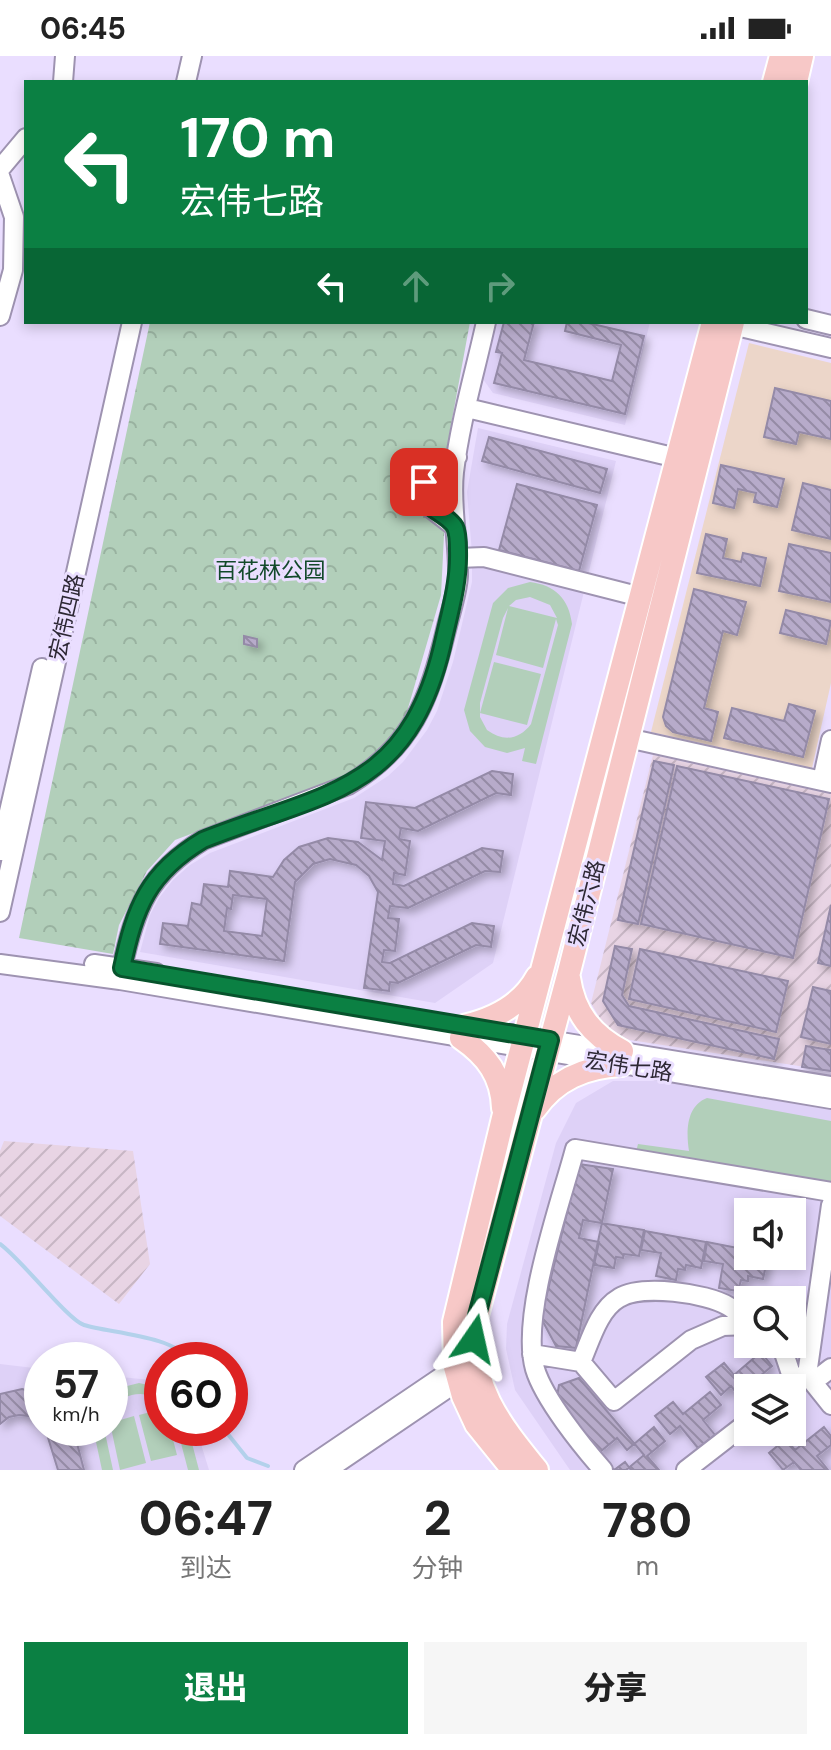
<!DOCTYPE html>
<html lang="zh">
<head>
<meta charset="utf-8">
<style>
	body { margin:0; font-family:"DM Sans","Noto Sans SC",sans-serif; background:#f6f6f6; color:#222; height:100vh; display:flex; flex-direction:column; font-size:30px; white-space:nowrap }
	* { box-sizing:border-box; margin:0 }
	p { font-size:26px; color:#767676 }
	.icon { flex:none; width:44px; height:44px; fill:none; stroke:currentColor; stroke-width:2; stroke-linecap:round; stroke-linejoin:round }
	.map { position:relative; height:1414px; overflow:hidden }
	.details { display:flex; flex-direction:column; background:#fff; flex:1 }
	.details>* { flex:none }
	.top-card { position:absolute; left:24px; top:24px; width:784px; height:244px; border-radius:0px; box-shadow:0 4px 12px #0003; background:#0b8043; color:#fff; overflow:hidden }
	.controls { position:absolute; left:734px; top:1142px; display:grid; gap:16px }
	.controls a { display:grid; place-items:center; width:72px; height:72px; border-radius:0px; background:#fff; box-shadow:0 4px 12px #0003; font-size:40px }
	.speed { position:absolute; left:24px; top:1286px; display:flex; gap:16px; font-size:40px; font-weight:700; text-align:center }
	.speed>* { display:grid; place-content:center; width:104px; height:104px; border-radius:50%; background:#fff; box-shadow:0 4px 12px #0003; line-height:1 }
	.speed small { font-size:20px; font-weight:400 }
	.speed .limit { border:12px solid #d22; background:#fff; color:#111 }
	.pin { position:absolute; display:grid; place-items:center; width:68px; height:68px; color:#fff; margin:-34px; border-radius:16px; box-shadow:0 4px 12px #0006 }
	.me { position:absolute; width:88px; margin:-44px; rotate:11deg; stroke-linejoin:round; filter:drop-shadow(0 0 6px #0008) }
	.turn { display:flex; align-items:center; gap:28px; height:168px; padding:0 24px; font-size:36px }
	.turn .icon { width:104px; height:104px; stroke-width:2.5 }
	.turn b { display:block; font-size:56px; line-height:68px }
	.lanes { display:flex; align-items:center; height:76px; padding:0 24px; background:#0003; justify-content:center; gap:40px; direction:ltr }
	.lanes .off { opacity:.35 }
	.eta { display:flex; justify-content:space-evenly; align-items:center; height:136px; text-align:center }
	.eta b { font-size:48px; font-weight:800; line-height:56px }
	.primary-button { display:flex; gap:16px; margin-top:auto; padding:16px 24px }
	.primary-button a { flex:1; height:92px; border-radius:0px; background:#0b8043; color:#fff; font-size:32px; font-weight:800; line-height:92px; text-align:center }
	.primary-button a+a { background:#f6f6f6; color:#222 }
	.status { display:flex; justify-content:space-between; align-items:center; height:56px; padding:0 40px; background:#fff; direction:ltr }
	.status svg { height:22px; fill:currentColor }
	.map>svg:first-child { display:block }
</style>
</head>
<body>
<div class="status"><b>06:45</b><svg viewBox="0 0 49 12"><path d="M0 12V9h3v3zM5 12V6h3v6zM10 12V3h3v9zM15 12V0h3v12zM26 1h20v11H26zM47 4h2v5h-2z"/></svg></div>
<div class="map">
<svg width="831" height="1414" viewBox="0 0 831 1414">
	<defs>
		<pattern id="industrial-furrows" width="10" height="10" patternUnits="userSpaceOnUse" patternTransform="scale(2)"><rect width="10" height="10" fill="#e8d4e4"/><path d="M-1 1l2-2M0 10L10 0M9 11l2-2" fill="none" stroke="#c7b6c4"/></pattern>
		<pattern id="forest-crowns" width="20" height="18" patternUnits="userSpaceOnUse" patternTransform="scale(2)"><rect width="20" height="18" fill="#b2cfba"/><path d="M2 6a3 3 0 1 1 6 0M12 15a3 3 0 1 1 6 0" fill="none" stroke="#99b2a0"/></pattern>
		<pattern id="building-back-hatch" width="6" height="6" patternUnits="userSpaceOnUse" patternTransform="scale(2)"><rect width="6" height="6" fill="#b7abca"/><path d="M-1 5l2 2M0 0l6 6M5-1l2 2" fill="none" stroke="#958ba5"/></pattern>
		<filter id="shadow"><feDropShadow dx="4.5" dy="4.5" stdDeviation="4" flood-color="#0004"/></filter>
	</defs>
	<rect width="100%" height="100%" fill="#eadeff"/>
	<path fill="#ecd6c9" d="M 749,287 L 831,307 L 831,627 L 812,712 L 651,676 Z"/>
	<path fill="url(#industrial-furrows)" d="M 653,699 L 831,738 L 831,1015 L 611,981 L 591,947 Z
		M 4,1085 L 133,1095 L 150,1208 L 119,1248 L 0,1160 L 0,1095 Z"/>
	<path fill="#ded1f7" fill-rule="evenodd" d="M 493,266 L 650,266 L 625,369 L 493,337 L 480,319 Z
		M 478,372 L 616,405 L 493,907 L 435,947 L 140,896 L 150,859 L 159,842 L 173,824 L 190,809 L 210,797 L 354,742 L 388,720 L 403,706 L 427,674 L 437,655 L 453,606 L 472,526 L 472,497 L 467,436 Z
		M 613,1025 L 661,1025 L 831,1054 L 831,1414 L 570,1414 L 515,1334 L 506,1293 L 507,1268 L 556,1087 L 576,1047 ZM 748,1156 L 792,1156 L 792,1200 L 748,1200 ZM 748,1244 L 792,1244 L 792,1288 L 748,1288 ZM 748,1332 L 792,1332 L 792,1376 L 748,1376 Z
		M 0,1308 L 42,1313 L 42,1372 L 110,1372 L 110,1320 L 162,1325 L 162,1372 L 196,1372 L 209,1414 L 0,1414 Z"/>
	<path fill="url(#forest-crowns)" d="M 150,266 L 470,266 L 449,380 L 441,539 L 406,659 L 383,692 L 359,714 L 175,784 L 147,815 L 119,869 L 113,898 L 19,882 Z"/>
	<path fill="#b2cfba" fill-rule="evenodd" d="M 530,526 C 555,529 569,543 572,568 L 536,708 L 522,705 L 525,692 L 507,697 L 485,691 L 470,675 L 464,654 L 493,547 L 508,532 ZM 530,541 L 550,549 L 557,562 L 509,550 L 516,544 ZM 508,552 L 496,599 L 543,612 L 556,563 L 558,569 L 531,668 C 519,684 503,686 487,674 L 480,661 L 480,647 L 503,562 Z
		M 494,606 L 541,618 L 527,669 L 480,657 Z
		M 707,1042 L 831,1065 L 831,1127 L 636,1096 L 638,1088 L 689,1095 C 686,1076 686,1050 707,1042 Z
		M 792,1158 L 806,1160 L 798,1209 L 773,1205 L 773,1200 L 792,1200 Z
		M 139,1327 L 162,1332 L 162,1345 C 143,1333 124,1337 110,1354 L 110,1338 L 119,1332 Z
		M 162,1353 L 162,1372 L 170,1372 L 177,1399 L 151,1405 L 139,1359 Z
		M 134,1360 L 146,1407 L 120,1414 L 110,1367 Z
		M 93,1372 L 104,1372 L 113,1414 L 102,1414 Z
		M 177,1372 L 188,1372 L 199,1414 L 188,1414 Z"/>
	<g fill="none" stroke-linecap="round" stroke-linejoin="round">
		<path stroke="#b3d1eb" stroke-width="4" d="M 0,1188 C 21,1203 68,1264 84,1269 C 109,1277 176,1280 188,1304
			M 223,1372 L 247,1402 L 268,1410"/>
	</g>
	<path fill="url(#building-back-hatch)" stroke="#948aa7" stroke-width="2" fill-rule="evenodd" filter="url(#shadow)" d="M 504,266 L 534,266 L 524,304 L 612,325 L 621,289 L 565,275 L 567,266 L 584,266 L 644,280 L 625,358 L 494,327 L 502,297 L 496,296 Z
		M 775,332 L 831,345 L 831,383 L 799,376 L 796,388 L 764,381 Z
		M 489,381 L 607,413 L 600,437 L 482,405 Z
		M 721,409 L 784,423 L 777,451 L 754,446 L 756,437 L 738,433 L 734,452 L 713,447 Z
		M 803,427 L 831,434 L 831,483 L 792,474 Z
		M 517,428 L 597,449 L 579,515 L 499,494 Z
		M 706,478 L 727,483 L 723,502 L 741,506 L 743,497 L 766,502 L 760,530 L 697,517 Z
		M 789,488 L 831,497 L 831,546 L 779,535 Z
		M 694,533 L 746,546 L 737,579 L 723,575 L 704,652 L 718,656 L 711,685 L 673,676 L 666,670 L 663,661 Z
		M 786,554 L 831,565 L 826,588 L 780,577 Z
		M 244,580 L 257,583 L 257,591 L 244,588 Z
		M 789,648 L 815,655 L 803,701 L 724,682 L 732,652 L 784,665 Z
		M 654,705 L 674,709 L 638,868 L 618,864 Z
		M 677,710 L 829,743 L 793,902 L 641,868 Z
		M 492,715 L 513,718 L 511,739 L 496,737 L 418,775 L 401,772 L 399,783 L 410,785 L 405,819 L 394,817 L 393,828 L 404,830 L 482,792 L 503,795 L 500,816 L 485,815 L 408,852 L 390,850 L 388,862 L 399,863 L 395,895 L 384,894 L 382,906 L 390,907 L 472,867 L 494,870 L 491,891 L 476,889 L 398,927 L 390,926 L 389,935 L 364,932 L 378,836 L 369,820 L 356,809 L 330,803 L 313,808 L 295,826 L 284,905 L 160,888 L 163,867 L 188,870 L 192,847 L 201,849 L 204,828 L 228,831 L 230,815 L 273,821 L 284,804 L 299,791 L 328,782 L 358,786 L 382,804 L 385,785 L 361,782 L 366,746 L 415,752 ZM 233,839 L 267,843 L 262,880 L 224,875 L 227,852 L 231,853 Z
		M 831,849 L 831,910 L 818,907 Z
		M 615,890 L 632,893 L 622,939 L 629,950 L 779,983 L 774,1003 L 618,969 L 603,945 Z
		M 640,893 L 788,925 L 776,976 L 629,943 Z
		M 813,931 L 831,935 L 831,988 L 801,981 Z
		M 806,990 L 831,994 L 831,1015 L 802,1011 Z
		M 579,1108 L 613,1113 L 576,1292 L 556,1290 L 541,1262 Z
		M 583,1164 L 644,1174 L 639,1200 L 624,1198 L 623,1202 L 616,1201 L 614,1212 L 594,1209 L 599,1186 L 579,1182 Z
		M 645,1175 L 706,1186 L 701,1212 L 686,1209 L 685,1214 L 678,1213 L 676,1224 L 656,1220 L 661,1197 L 641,1194 Z
		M 707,1186 L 748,1194 L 748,1200 L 768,1200 L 763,1223 L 748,1220 L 748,1225 L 741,1224 L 738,1235 L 719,1232 L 723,1208 L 704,1205 Z
		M 761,1296 L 772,1310 L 754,1325 L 760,1332 L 748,1332 L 748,1351 L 731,1330 L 721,1339 L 706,1321 L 724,1307 L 734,1319 Z
		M 579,1322 L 644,1399 L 626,1414 L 614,1414 L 560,1351 L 557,1340 L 559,1329 Z
		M 22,1333 L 42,1338 L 42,1368 L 29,1360 L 19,1359 L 9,1361 L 0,1368 L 0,1338 Z
		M 710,1336 L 721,1349 L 703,1364 L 715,1379 L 698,1392 L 680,1370 L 670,1378 L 655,1360 L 673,1346 L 683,1358 Z
		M 654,1371 L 665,1385 L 647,1400 L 659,1414 L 631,1414 L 625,1406 L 614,1414 L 600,1396 L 617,1382 L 627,1394 Z
		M 824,1371 L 831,1380 L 831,1389 L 817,1400 L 828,1414 L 801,1414 L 794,1406 L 783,1414 L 769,1397 L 786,1383 L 795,1394 Z
		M 45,1372 L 73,1372 L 84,1414 L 58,1414 Z"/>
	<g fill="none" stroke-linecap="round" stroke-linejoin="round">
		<defs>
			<path id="minor" d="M 63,26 L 65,0
				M 186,26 L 192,0
				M 0,113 L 26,82
				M 0,120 L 14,161 L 13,214 L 0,260
				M 806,263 L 831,269
				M 732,269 L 831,292
				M 467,352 L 677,402
				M 455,471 L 428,450 L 421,434 L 432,414 L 457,401
				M 458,502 L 484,501 L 641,541
				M 605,677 L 831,727
				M 822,725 L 831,684
				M 0,795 L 42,612
				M 0,856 L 132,266
				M 0,908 L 120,924 L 831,1043
				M 94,908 L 156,917
				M 122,912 C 135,851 149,817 203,784 L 348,729 C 412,691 429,644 446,574 C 450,557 457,538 458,520 C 459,485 450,452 454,416 C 460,366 475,316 486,266
				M 512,978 L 831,1030
				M 781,1288 L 790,1315 L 798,1326
				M 532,1298 L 581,1306 C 590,1286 598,1254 619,1242 C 642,1228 706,1237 728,1250 C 735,1254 742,1261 748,1266
				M 581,1306 L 614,1345 L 691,1284 L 723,1270 L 748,1269
				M 807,1319 L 831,1349
				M 813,1326 L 831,1312
				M 791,1332 L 807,1319 L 831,1149
				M 304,1414 L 465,1305
				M 327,1414 L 467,1319
				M 603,1414 C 582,1390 544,1343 535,1313 C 520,1260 560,1149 575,1093 L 831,1136
				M 686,1414 L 748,1366"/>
			<path id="major" d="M 774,26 L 781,0
				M 796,26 L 802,0
				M 569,922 C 574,957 592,979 622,995
				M 464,970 C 494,963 522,949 537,921
				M 461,982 C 487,1000 502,1020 503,1052
				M 535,1053 C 556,1023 585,1011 621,1009
				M 513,1414 L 476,1368 L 463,1340 L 455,1311 L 454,1266 L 503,1062 L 713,266
				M 537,1414 C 499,1367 469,1330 475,1267 L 569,916 L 733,266"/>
		</defs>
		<use href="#minor" stroke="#9e93b1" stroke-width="22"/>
		<use href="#major" stroke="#fff" stroke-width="26"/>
		<use href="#minor" stroke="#fff" stroke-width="18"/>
		<use href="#major" stroke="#f7c8c7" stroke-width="22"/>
	</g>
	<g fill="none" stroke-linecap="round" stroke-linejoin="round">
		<defs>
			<path id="route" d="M 424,426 C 413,452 445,454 455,471 C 458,477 458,489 458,495 C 459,528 449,559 442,591 C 407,737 324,736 203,784 C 148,817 135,851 122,912 L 550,984 L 475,1267 L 474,1283"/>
		</defs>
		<use href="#route" stroke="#07532c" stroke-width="20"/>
		<use href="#route" stroke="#0b8043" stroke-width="14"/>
	</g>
	<g text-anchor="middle" stroke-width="6" stroke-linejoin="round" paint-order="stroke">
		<g font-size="22" fill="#12492a" stroke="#eadeff">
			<text x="270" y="522">百花林公园</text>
		</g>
		<g font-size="22" fill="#2d2834" stroke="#eadeff">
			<text transform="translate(66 561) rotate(-77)" y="8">宏伟四路</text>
			<text transform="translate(586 847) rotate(-76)" y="8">宏伟六路</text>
			<text transform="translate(629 1010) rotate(9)" y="8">宏伟七路</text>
		</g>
	</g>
</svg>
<div class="controls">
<a><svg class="icon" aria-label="sound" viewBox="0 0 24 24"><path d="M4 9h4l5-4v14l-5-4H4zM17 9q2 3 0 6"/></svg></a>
<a><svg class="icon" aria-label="search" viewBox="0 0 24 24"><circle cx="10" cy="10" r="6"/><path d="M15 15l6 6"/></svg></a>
<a><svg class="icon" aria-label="layers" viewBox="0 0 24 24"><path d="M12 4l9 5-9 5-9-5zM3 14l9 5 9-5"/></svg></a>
</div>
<div class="speed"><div>57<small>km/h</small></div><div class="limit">60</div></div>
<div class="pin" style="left:424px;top:426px;background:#d93025"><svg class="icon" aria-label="arrive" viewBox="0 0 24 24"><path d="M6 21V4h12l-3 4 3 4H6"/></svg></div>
<svg class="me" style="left:474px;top:1283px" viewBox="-20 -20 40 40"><path d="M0-17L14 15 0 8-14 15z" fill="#0b8043" stroke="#fff" stroke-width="4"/></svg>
<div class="top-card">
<div class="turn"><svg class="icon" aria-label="left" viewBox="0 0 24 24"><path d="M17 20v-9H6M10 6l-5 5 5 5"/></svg><div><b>170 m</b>宏伟七路</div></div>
<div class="lanes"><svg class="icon" aria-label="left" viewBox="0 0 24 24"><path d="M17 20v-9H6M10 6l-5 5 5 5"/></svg><svg class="icon off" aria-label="ahead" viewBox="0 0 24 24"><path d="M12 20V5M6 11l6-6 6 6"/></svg><svg class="icon off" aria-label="right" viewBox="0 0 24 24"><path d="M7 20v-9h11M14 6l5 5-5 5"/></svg></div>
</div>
</div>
<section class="details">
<div class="eta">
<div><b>06:47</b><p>到达</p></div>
<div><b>2</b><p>分钟</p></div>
<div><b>780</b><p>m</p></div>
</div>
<div class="primary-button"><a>退出</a><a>分享</a></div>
</section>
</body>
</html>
